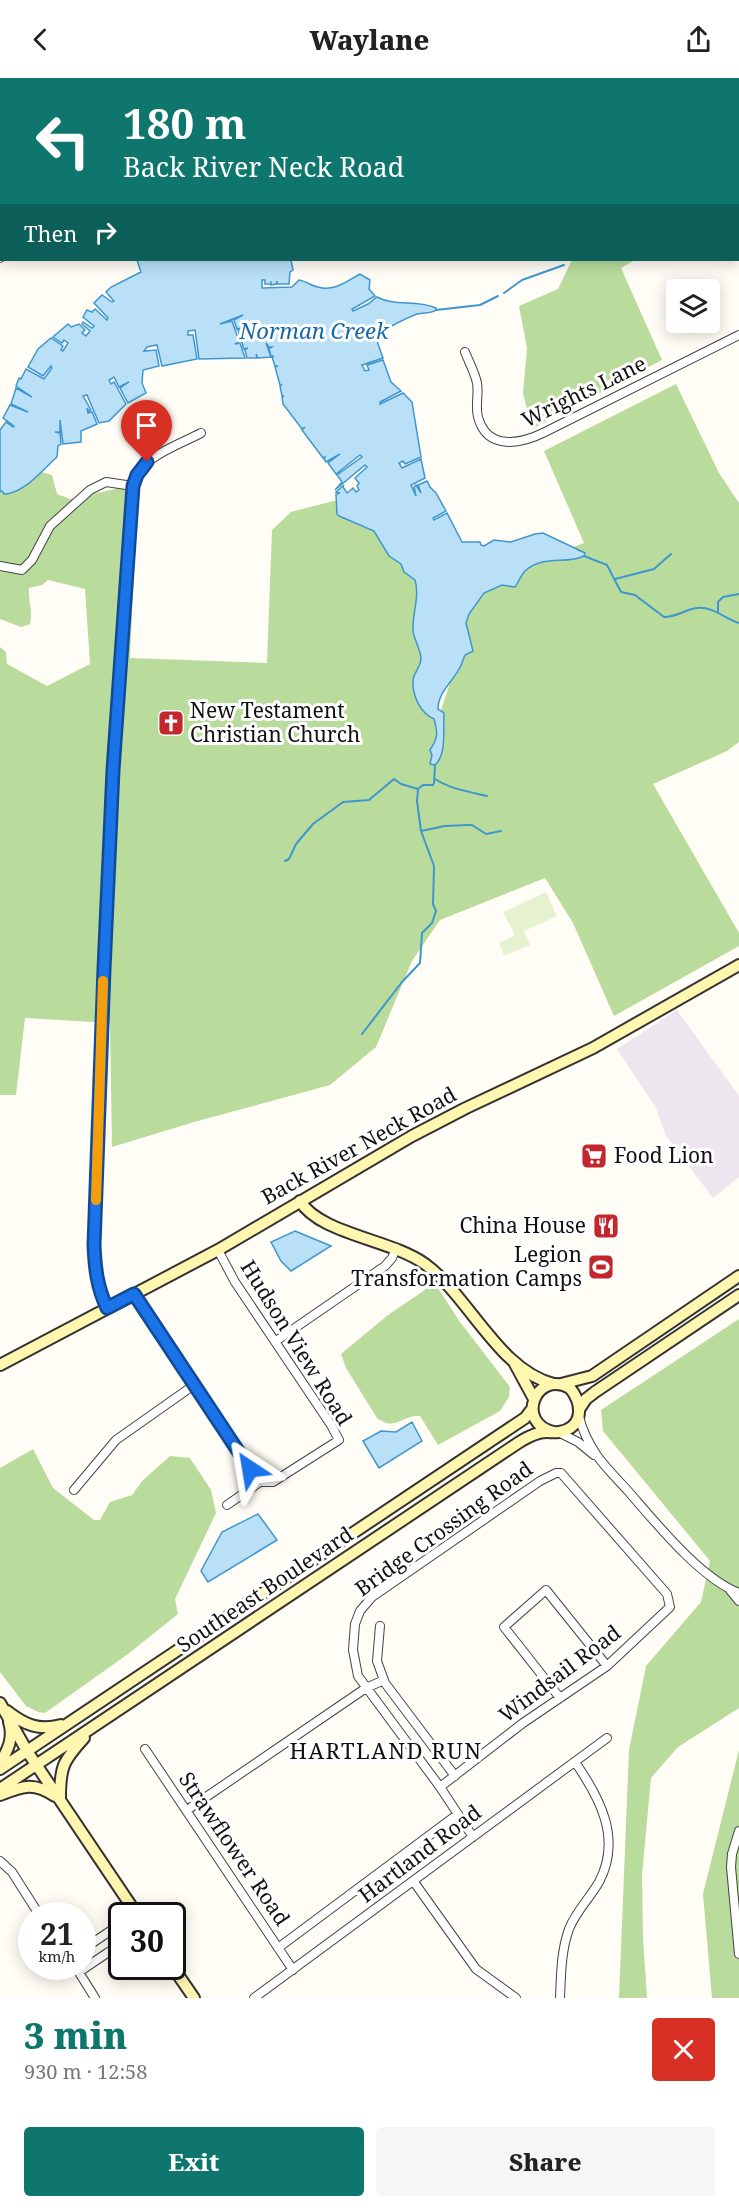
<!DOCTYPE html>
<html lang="en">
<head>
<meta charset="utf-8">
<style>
	body { margin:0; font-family:"Noto Serif",serif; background:#f6f6f6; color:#222; height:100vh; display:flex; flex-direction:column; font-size:22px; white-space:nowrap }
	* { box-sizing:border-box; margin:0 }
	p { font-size:20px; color:#767676 }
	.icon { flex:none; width:33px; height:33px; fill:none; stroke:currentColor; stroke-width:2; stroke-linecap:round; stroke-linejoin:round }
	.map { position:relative; height:1920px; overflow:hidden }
	.drawer { display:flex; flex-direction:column; background:#fff; flex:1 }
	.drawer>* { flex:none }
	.top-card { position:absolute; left:0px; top:0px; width:740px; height:183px; box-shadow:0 3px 15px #0003; background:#0f766e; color:#fff; overflow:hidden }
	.buttons { position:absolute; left:666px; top:201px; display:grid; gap:12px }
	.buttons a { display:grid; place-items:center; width:54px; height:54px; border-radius:6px; background:#fff; box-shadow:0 3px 15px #0003; font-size:30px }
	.speed { position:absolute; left:18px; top:1824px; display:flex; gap:12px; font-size:30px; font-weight:700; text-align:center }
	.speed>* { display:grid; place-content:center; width:78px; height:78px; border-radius:50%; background:#fff; box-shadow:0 3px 15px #0003; line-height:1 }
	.speed small { font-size:15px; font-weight:400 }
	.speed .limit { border:3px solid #111; border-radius:9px; background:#fff; color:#111 }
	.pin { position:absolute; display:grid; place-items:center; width:51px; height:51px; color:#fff; margin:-62px -26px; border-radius:50% 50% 50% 0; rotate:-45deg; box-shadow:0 0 6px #0007 }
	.pin .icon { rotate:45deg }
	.me { position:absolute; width:66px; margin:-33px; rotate:327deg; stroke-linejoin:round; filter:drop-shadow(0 0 4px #0008) }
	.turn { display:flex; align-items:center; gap:21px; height:126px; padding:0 24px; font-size:27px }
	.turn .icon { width:78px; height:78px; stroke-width:2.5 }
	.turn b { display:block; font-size:42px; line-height:51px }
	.then { display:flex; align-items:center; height:57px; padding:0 24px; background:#0003; gap:12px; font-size:22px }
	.round { display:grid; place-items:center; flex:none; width:63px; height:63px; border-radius:6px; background:#f6f6f6 }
	.head { display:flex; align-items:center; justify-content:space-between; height:102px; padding:0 24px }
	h1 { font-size:36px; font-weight:800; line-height:45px; color:#0f766e }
	.primary-button { display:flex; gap:12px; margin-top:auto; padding:12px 24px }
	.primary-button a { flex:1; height:69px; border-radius:6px; background:#0f766e; color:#fff; font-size:24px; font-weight:800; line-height:69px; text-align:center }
	.primary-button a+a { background:#f6f6f6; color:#222 }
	header { display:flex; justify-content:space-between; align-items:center; height:78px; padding:0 24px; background:#fff; font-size:27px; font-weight:800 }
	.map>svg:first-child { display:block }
</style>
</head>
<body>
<header><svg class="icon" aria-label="back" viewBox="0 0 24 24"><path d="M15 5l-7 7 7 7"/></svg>Waylane<svg class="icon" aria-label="share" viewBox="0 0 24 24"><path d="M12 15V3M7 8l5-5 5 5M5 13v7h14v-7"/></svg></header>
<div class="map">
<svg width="739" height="1920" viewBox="0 0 739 1920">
	<rect width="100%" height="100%" fill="#fffdf5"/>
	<path fill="#eee6ef" d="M 677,932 L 739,1018 L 739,1099 L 713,1120 L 666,1058 L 655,1028 L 617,971 Z"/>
	<path fill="#b9dc9c" d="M 572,182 L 635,182 L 621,190 L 662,282 L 532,351 L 523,315 L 527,270 L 519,228 L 558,211 Z
		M 676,306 L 719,395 L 739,425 L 739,664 L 727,673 L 653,706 L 739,855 L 739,868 L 614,938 L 573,845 L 545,800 L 440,842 L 412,883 L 376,969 L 330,1007 L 194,1044 L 112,1069 L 110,945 L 25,940 L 16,1017 L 0,1017 L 0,569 L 6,574 L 7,586 L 47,608 L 90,586 L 85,511 L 48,502 L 42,507 L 29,510 C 28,523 33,533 30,546 L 21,549 L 0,541 L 0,415 C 15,411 28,400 42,394 L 52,397 L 57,416 L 70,421 L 138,406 L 130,580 L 267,585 L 272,452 L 291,434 L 337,422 L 375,451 L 420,506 L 437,645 L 453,595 L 460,532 L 492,504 L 560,474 L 584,465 L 544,373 Z
		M 434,1204 L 460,1244 L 510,1309 L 509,1319 L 500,1333 L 438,1367 L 420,1338 C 400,1337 396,1354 377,1340 L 346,1290 L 341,1276 L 388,1237 L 422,1214 Z
		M 739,1241 L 739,1630 L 678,1669 L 651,1700 L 642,1797 L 643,1860 L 647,1920 L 619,1920 L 629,1672 L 646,1588 L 701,1524 L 710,1483 L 603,1353 L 601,1332 Z
		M 33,1371 L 53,1410 L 94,1442 L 100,1442 L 110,1424 L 132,1417 L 142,1403 L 170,1378 L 190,1380 L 211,1412 L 216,1435 L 175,1521 L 178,1536 L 128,1576 L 45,1635 L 38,1634 L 26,1628 L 0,1594 L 0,1390 Z
		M 739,1672 L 739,1920 L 712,1920 L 703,1816 Z"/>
	<path fill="#e6f2cf" d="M 546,814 L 557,838 L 524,853 L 530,867 L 504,878 L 499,865 L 515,857 L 503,834 Z"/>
	<path fill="#b9e0f7" stroke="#3f96cf" stroke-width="1.5" d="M 87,0 L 379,0 L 377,2 Z
		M 137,182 L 291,182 L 293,192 L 290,194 L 289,206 L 277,206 L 277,203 L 276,206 L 271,207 L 271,203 L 271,206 L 265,206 L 265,202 L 262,202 L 262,210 L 292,209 L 299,202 C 306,203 311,208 318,209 C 334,214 347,203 360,196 L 370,202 L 369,211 L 375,218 L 352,231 L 353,233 L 368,226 L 377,219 C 395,229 417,221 436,230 L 436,232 C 431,236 424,234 417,236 C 404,241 389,249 377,257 L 376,260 L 383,280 L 362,287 L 365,293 L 369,292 L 367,287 L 383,282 L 391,304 L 401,313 L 380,324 L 380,326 L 403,315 L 412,324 L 421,379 L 405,386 L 403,383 L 399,385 L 402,390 L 421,381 L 425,400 L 411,407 L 416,418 L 414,409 L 416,407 L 421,415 L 418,407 L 427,403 L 430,409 L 436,415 L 446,433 L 433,440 L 434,442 L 447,435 L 462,464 L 480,464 L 481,467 L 484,468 L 494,462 L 511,464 L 535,456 L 543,455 L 585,475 L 584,478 C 566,487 544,476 525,493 C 520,498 519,504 515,509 L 502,507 L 484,515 L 469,536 L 466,545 L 473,573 L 465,577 C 463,581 462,587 459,591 C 452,604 438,615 438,631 L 444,635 C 443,651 447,676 435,687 L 430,686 L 432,677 L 430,672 C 438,660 438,655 434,641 C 420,635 412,617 413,602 C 414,594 421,589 421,580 C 420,570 414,561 413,553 C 412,536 420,519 415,502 L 404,494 L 401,486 L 389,478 L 374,453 L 339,438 L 337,436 L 336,416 L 340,415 L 336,414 L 344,407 L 343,409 L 347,415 L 353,410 L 356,414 L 359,412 L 357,408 L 359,405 L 355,400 L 367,389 L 365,387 L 335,412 L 342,404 L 337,397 L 362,379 L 360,377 L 336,396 L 328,385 L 340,376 L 326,384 L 324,381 L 325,379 L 323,380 L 302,352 L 305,349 L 302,351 L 283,326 L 282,319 L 284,318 L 282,318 L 280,308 L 282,307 L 280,307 L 275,289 L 278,288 L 275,288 L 272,279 L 274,278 L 271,278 L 269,271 L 272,269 L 269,269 L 266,265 L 271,279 L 258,280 L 256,276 L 257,280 L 247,280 L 245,272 L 248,270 L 244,271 L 241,262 L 245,260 L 241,261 L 238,252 L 241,250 L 237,251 L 234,242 L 243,237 L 220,246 L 232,243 L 239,263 L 235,266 L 240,265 L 245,280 L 199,281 L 195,252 L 188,253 L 188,257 L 193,257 L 197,281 L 162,288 L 157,267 L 147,269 L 144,273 L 156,272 L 159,288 L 143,292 L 142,305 L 146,315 L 128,325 L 120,310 L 129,304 L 119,309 L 114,299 L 109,302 L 111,306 L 114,304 L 126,326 L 109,343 L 99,345 L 87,317 L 83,318 L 91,332 L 89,333 L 87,330 L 88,335 L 92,334 L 97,346 L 81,353 L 81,364 L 63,366 L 60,342 L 60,354 L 55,354 L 60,355 L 61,366 L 58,368 L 57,379 C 43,391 24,416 4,416 L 2,413 L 0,414 L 0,352 L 6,344 L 13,349 L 14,348 L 3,340 L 10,327 L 28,334 L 11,326 L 16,310 L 32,319 L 16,308 L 19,300 L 21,301 L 26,291 L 44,301 L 52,290 L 51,288 L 43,298 L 28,289 L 38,271 L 51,260 L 63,268 L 61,272 L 63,273 L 68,265 L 64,262 L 62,265 L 53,259 L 68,246 L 71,249 L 79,246 L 85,252 L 82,255 L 86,258 L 90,253 L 82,246 L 83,244 L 92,250 L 94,248 L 83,239 L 87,232 L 92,234 L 95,231 L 107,242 L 108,240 L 94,225 L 102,217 L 112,224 L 114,223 L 106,214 L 111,209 L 141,194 Z
		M 295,1153 L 331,1168 L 291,1193 L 281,1183 L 271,1164 Z
		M 412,1344 L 422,1363 L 379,1390 L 363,1363 L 381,1353 L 396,1354 Z
		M 258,1436 L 277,1462 L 208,1504 L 201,1493 L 222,1454 Z"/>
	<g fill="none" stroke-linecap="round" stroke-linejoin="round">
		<path stroke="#3f96cf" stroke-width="2" d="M 534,0 L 536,2
			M 504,215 L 522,202 L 564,187
			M 436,232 L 480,227 L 498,218
			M 584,478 L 607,487 L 621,514 L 635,517 L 664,539 C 677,539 686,531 697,530 C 713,528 725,541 739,545
			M 615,501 L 654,491 L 671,476
			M 718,534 L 718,524 L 723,519 L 739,516
			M 435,701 C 450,711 470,714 487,718
			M 421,753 L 445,748 L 468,747 L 472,747 L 486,756 L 501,753
			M 285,783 L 289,781 L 296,766 L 313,746 L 343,724 L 369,722 L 394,701 L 401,706 L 418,711 L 423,707 L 433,707 L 434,705 L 435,687
			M 362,956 L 402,904 L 420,885 L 422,855 L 432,845 L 436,833 L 433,826 L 434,788 L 421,753 L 417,723 L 418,711"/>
		<defs>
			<path id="street" d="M 608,2 L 611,0
				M 738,51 L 739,50
				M 0,124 L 2,124
				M 0,180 L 2,178
				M 465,274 C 469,284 475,295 477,305 C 479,316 475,328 478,339 C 487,373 521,366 545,354 L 739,257
				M 0,488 L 22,492 L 32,482 L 50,448 L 90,412 L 106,404 L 133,408
				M 218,1172 L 235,1204 L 331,1347 L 339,1362 L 273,1404 L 260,1404 L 227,1427
				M 134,1216 L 260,1404
				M 107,1230 L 96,1203 L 94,1167 L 103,891 L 113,692 L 133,408 C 138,379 179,367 201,355
				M 276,1263 L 385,1188 L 392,1180 L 396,1170
				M 579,1338 C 582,1352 589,1366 598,1379 C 607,1391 618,1402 628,1413 C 656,1445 700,1500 739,1515
				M 558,1354 L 578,1364 L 594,1377
				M 74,1412 L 116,1362 L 194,1307
				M 730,1512 L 739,1523
				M 380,1548 L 377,1583 L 385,1605 L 455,1698
				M 560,1620 L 504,1549 L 546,1512 L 607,1588
				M 145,1671 L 293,1892
				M 440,1709 L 523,1645 L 607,1588 L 670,1529 L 667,1516 L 561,1395 L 556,1395 L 540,1403 L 372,1519 L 360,1533 L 355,1546 L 353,1572 L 358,1598 L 440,1709 L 473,1759
				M 187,1732 L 366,1610 L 384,1602
				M 739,1753 L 732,1776 L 731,1789 L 739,1876
				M 0,1783 L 12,1794 L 40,1838
				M 414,1804 L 476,1891 L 516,1920
				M 278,1870 L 458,1736
				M 82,1872 L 122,1845
				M 75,1888 L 95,1920
				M 79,1894 L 122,1865
				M 254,1920 L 607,1660
				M 560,1920 C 561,1897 561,1873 569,1851 C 576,1833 590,1820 599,1804 C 622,1761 600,1720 575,1684"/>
			<path id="secondary" d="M 300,1123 C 320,1156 390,1161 425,1186 C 469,1218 499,1293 554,1306
				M 515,1286 L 534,1321
				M 0,1287 L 218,1172 L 412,1058 L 466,1030 L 593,970 L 739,887
				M 561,1306 L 592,1298 L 739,1198
				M 580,1330 L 586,1321 L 595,1314 L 739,1217
				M 0,1625 L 27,1673 L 138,1838
				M 7,1633 C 25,1647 39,1653 61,1647
				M 0,1685 C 8,1672 14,1660 9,1644
				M 0,1691 L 525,1340 L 532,1331
				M 0,1711 L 518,1365 C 524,1361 532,1357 539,1355 C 546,1353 552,1355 559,1354 C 584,1350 583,1326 570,1310 C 535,1291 515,1346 554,1354
				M 0,1717 C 24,1708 33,1704 55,1718
				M 60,1720 C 60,1689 63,1683 84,1660
				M 172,1888 L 194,1920"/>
		</defs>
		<use href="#street" stroke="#444" stroke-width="10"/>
		<use href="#secondary" stroke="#333" stroke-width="14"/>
		<use href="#street" stroke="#fff" stroke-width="8"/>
		<use href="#secondary" stroke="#fff6b0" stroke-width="10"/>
	</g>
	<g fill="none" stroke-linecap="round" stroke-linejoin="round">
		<defs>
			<path id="route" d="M 147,384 L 137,397 L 133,408 L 113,692 L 104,891 L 94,1167 C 95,1190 97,1209 107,1230 L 134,1216 L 250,1391"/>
		</defs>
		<use href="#route" stroke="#114b97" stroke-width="15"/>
		<use href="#route" stroke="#1a73e8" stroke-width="10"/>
		<path stroke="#f59e0b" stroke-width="10" d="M 96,1122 L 103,903"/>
	</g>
	<defs>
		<symbol id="church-square" viewBox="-11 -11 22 22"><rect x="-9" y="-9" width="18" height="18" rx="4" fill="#c4262e" stroke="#fff"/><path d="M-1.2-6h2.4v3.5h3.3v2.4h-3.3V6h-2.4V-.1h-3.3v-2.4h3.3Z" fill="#fff"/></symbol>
		<symbol id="supermarket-square" viewBox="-11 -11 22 22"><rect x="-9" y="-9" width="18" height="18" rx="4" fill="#c4262e" stroke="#fff"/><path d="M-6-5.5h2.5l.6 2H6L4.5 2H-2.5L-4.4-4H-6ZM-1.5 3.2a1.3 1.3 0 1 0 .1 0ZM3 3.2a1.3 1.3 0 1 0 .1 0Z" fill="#fff"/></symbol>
		<symbol id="restaurant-square" viewBox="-11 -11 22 22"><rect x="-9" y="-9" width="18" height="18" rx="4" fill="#c4262e" stroke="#fff"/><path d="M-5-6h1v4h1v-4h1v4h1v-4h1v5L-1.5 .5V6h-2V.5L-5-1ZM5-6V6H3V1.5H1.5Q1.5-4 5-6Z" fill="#fff"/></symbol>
		<symbol id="stadium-square" viewBox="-11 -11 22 22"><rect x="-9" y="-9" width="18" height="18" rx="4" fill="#c4262e" stroke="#fff"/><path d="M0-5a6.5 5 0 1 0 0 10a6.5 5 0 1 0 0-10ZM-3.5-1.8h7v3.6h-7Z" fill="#fff"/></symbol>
	</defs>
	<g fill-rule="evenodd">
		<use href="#church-square" x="156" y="630" width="30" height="30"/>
		<use href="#supermarket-square" x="579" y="1063" width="30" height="30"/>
		<use href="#restaurant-square" x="591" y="1133" width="30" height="30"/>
		<use href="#stadium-square" x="586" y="1174" width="30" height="30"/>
	</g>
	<g text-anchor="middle" stroke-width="6" stroke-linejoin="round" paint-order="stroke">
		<g font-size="21" fill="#111" stroke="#fff">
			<text transform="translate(584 314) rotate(-26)" y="7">Wrights Lane</text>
			<text transform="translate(359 1068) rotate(-29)" y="7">Back River Neck Road</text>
			<text transform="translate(296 1265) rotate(58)" y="7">Hudson View Road</text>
			<text transform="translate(444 1451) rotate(-36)" y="7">Bridge Crossing Road</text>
			<text transform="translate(265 1512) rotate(-34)" y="7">Southeast Boulevard</text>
			<text transform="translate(560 1596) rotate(-37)" y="7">Windsail Road</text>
			<text transform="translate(234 1771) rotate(56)" y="7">Strawflower Road</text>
			<text transform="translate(420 1776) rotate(-37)" y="7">Hartland Road</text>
		</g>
		<g font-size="21" fill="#111" stroke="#fff" text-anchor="start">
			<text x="190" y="640">New Testament<tspan x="190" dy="24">Christian Church</tspan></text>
			<text x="614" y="1085">Food Lion</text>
			<text x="586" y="1155" text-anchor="end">China House</text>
			<text x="582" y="1184" text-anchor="end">Legion<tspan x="582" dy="24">Transformation Camps</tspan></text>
		</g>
		<g font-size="22" font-style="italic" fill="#1768a6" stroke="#fff">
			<text x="314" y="261">Norman Creek</text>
		</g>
		<g font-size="22" letter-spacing="1.5" fill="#111" stroke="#fff">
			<text x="386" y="1681">HARTLAND RUN</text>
		</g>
	</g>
</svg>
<div class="buttons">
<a><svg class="icon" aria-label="layers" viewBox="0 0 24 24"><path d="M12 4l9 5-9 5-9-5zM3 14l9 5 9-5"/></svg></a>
</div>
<div class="speed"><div>21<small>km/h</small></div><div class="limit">30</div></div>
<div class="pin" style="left:147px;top:384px;background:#d93025"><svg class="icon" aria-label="arrive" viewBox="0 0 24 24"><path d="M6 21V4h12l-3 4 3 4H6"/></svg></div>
<svg class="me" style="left:250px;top:1391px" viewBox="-20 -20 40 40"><path d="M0-17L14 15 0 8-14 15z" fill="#1a73e8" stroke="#fff" stroke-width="4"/></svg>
<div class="top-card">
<div class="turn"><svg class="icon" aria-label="left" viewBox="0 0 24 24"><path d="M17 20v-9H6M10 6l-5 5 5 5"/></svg><div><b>180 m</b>Back River Neck Road</div></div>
<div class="then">Then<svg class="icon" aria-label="right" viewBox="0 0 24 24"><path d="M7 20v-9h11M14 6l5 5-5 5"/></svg></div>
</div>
</div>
<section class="drawer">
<div class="head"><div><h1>3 min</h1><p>930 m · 12:58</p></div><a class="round" style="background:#d93025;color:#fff"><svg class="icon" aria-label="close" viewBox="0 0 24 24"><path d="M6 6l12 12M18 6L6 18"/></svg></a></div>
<div class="primary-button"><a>Exit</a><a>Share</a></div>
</section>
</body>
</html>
